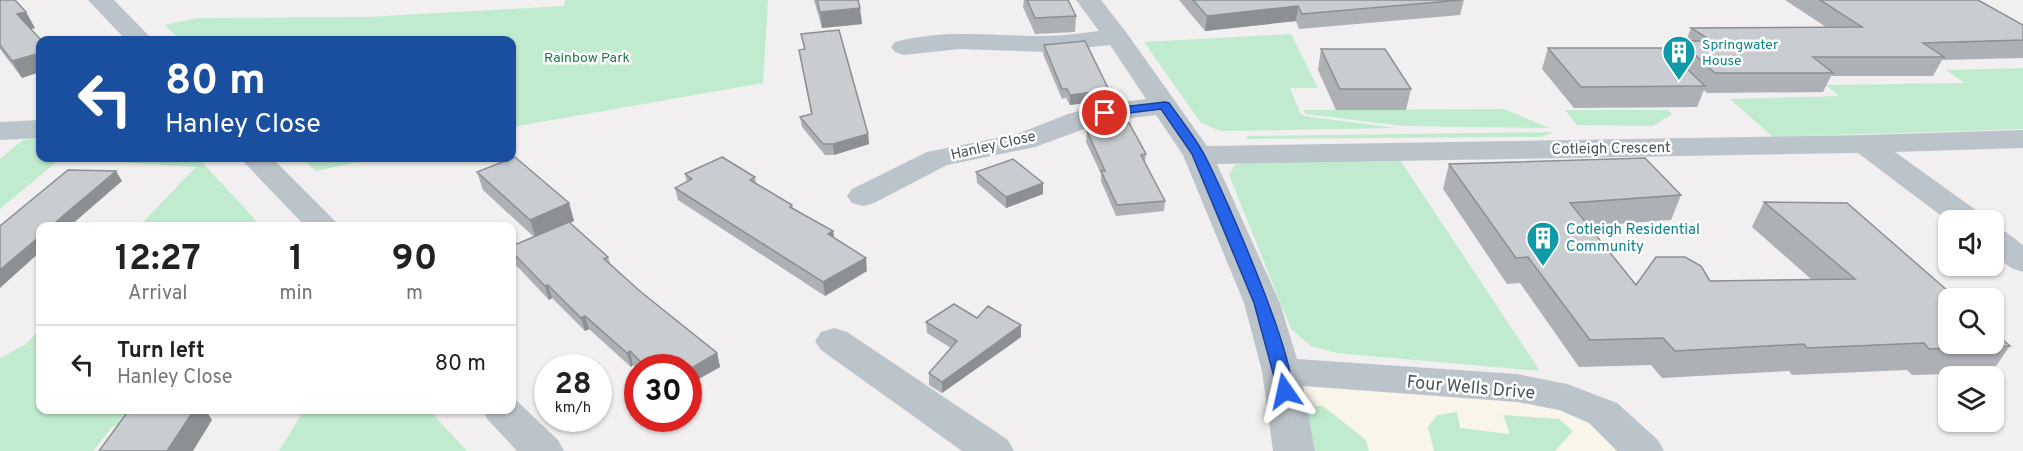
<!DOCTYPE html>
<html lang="en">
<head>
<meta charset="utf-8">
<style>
	body { margin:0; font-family:Overpass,sans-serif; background:#f2f2f2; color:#222; height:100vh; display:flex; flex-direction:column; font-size:22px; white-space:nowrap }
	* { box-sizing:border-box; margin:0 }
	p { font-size:20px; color:#767676 }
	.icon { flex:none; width:33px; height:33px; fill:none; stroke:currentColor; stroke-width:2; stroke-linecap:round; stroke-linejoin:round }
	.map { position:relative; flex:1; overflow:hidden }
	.details { position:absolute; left:36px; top:222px; width:480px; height:192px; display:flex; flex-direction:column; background:#fff; border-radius:12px; box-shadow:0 2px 4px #0004 }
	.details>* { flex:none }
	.guide { position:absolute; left:36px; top:36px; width:480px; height:126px; border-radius:12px; box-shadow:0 2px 4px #0004; background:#1a4fa0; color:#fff; overflow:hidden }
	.tools { position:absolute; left:1938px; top:210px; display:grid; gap:12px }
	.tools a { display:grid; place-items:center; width:66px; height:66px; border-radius:12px; background:#fff; box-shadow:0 2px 4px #0004; font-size:30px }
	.speed { position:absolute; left:534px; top:354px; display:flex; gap:12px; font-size:30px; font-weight:700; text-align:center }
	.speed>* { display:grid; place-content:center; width:78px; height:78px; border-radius:50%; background:#fff; box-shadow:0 2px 4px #0004; line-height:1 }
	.speed small { font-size:15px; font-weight:400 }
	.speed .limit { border:9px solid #d22; background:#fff; color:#111 }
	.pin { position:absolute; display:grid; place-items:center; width:51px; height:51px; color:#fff; margin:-26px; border:3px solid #fff; border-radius:50%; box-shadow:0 2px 6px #0007 }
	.me { position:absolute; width:66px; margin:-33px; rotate:349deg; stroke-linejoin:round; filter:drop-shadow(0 0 4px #0008) }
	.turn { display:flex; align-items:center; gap:21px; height:126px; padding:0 30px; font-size:27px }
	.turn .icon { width:78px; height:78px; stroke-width:2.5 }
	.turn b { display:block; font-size:42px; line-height:51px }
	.eta { display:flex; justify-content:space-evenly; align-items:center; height:102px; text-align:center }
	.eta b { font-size:36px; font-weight:700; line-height:42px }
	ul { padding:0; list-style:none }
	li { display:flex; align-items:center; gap:18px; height:78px; padding:0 30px; border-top:2px solid #e0e0e0 }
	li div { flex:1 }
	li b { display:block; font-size:22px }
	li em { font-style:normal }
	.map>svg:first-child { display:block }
</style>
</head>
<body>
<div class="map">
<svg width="2023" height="451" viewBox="0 0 2023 451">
	<rect width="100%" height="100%" fill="#f1efef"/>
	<path fill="#faf5ea" d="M 1281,371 L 1567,398 L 1643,451 L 1294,451 Z"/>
	<path fill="#c1ebcf" d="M 565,0 L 768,0 L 763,83 L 512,127 L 512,40 L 180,40 L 165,25 L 197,18 L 368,17 L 564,6 Z
		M 1291,34 L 1318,88 L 1290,88 L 1300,113 L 1304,116 L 1396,128 L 1221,131 L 1201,123 L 1144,42 Z
		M 2023,68 L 2023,129 L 1773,137 L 1730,99 L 1839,96 L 1826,85 L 1965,83 L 1946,70 Z
		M 1504,109 L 1550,128 L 1403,126 L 1305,114 L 1304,110 Z
		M 1565,110 L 1668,110 L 1672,114 L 1653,126 L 1577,125 Z
		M 1554,132 L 1541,137 L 1248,139 L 1246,136 Z
		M 40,138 L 40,158 L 198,158 L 261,226 L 139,226 L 196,167 L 61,158 L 0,209 L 0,159 L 23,140 Z
		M 1398,157 L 1540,371 L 1336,353 L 1311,346 L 1291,329 L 1229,175 L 1235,165 L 1256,160 Z
		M 301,158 L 377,158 L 316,171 Z
		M 40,329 L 40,410 L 154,410 L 112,427 L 93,451 L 0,451 L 0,358 L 26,344 Z
		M 1323,406 L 1366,440 L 1369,451 L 1315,451 L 1306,407 Z
		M 304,410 L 429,410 L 467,451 L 279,451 Z
		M 1457,412 L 1460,428 L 1510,434 L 1503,415 L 1559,419 L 1573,431 L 1555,451 L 1434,451 L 1428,427 L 1437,415 Z"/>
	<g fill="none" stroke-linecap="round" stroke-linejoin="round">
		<path fill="#bcc4cb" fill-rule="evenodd" d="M 1076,0 L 1101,0 L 1126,32 L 1207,146 L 1865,135 L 2023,130 L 2023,148 L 1895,152 L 1980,213 L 1984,220 L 1948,221 L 1858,153 L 1217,164 L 1280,303 L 1297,359 L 1517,374 L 1567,384 L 1617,403 L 1658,440 L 1664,451 L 1617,451 L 1589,423 L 1559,410 L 1517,402 L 1303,386 L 1315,451 L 1273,451 L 1262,371 L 1244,303 L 1183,155 L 1156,115 L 1106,121 L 1035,147 L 947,165 L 874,203 L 863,206 L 852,203 L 847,196 L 852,189 L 927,152 L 1017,134 L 1068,114 L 1105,104 L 1146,99 L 1110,45 L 1046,52 L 959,49 L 904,55 L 895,52 L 891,47 L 895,42 C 944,29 994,36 1044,36 C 1062,36 1081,33 1099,31 Z
			M 40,120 L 40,138 L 0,140 L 0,122 Z
			M 1994,229 L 2006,232 L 2023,245 L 2023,272 L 2011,268 L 1994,255 Z
			M 834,328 L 847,332 L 1008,440 L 1014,451 L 962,451 L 821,350 L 815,341 L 821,332 Z"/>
		<path fill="#bcc4cb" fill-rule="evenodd" d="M 88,0 L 114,0 L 153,40 L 126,40 Z
			M 240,158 L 272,158 L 340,226 L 305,226 Z
			M 512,398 L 516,400 L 558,440 L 564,451 L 517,451 L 488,420 L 482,410 L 512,410 Z"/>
	</g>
	<path fill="#adb0b4" d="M 0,0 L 35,28 L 30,29 L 22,78 L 0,49 Z
		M 814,0 L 858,0 L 862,24 L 822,28 Z
		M 1024,0 L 1068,0 L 1076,16 L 1075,32 L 1035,34 L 1023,7 Z
		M 1179,0 L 1464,0 L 1460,15 L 1299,29 L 1296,21 L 1205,31 Z
		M 1785,0 L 1978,0 L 2023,25 L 2023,58 L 1942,60 L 1933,76 L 1831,76 L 1823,92 L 1707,93 L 1704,90 L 1697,107 L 1574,108 L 1542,69 L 1548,48 L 1674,57 L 1680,41 L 1686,41 L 1691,28 L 1826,27 Z
		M 801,34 L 868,134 L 869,144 L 834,155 L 825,155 L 802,127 L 800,117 L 811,114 L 799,50 L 804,49 Z
		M 1044,45 L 1108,100 L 1070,105 L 1066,98 L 1062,99 L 1043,54 Z
		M 1321,49 L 1411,89 L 1406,110 L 1336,110 L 1318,70 Z
		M 1126,124 L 1146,154 L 1145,163 L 1165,201 L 1164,211 L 1116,216 L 1101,181 L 1101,174 L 1086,142 L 1087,131 Z
		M 1449,164 L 1681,195 L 1671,220 L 1589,226 L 1636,285 L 1710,281 L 1811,279 L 1752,227 L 1764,202 L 2010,346 L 1991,373 L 1912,375 L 1907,370 L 1792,375 L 1789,371 L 1662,378 L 1651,365 L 1579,367 L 1520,283 L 1507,284 L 1443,189 Z
		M 477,172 L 569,203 L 574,221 L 570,223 L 608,257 L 610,263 L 641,292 L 717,353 L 720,367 L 688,385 L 688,368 L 638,368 L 638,369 L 633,365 L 631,367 L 589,329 L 585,331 L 552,298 L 549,300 L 512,261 L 512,246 L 534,237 L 483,190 Z
		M 976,172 L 1043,183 L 1043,194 L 1006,208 L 977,183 Z
		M 685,174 L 755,177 L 756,183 L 792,205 L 793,208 L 833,231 L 834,238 L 867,271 L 825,296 L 678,200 L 675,188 L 687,182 Z
		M 977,318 L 1021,337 L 942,393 L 929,385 L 929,373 L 951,348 L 927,333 L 926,322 Z"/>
	<path fill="#8d9092" d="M 1298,6 L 1296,21 L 1205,31 L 1207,16 Z
		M 860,8 L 862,24 L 822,28 L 820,12 Z
		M 26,12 L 35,28 L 26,30 L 17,14 Z
		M 40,53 L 40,72 L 22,78 L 12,61 Z
		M 1109,90 L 1108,100 L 1070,105 L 1070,95 Z
		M 868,134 L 869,144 L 834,155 L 833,144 Z
		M 116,171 L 122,181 L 70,226 L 51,226 Z
		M 1043,183 L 1043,194 L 1006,208 L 1006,197 Z
		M 569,203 L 574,221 L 536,238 L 530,220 Z
		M 833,231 L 835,244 L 828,234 Z
		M 40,236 L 40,252 L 0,288 L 0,270 Z
		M 866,258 L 867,271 L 825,296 L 823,282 Z
		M 548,285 L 552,298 L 549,300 L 545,286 Z
		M 585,316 L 589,329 L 585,331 L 581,318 Z
		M 1021,325 L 1021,337 L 942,393 L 942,382 Z
		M 630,351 L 633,365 L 631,367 L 627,353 Z
		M 717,353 L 720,367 L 688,385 L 688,370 Z
		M 194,410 L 206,410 L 212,420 L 193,451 L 167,451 Z"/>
	<path fill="#c9cdd1" stroke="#8d9092" stroke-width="1.5" d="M 0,0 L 15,0 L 26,12 L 17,14 L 41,40 L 40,53 L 12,61 L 0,45 Z
		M 817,0 L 858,0 L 860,8 L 820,12 Z
		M 1027,0 L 1068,0 L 1076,16 L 1035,18 Z
		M 1193,0 L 1461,0 L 1302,14 L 1298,6 L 1207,16 Z
		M 1820,0 L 1978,0 L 2023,25 L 2023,40 L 1923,43 L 1944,57 L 1813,57 L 1833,73 L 1715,73 L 1680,41 L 1712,41 L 1691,28 L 1862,27 Z
		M 839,30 L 868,134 L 833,144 L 823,144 L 800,117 L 812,114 L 799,50 L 805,49 L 801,34 Z
		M 1085,41 L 1109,90 L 1070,95 L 1067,89 L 1062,89 L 1044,45 Z
		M 1548,48 L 1665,48 L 1705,86 L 1581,87 Z
		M 1321,49 L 1385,49 L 1411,89 L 1340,89 Z
		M 1123,118 L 1126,124 L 1129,123 L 1146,154 L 1141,155 L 1165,201 L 1117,205 L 1101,171 L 1105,171 L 1087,131 Z
		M 515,157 L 569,203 L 530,220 L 477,172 Z
		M 722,157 L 755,177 L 750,180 L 792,205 L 790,207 L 833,231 L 828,234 L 866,258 L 823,282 L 675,188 L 692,179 L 685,174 Z
		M 1645,158 L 1681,195 L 1570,203 L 1636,285 L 1656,257 L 1685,257 L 1701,266 L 1710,281 L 1855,279 L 1764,202 L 1847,203 L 1956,298 L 1948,298 L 1948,344 L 1994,344 L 1994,332 L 2010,346 L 1929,349 L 1924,343 L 1807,348 L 1804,344 L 1675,351 L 1663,338 L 1590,340 L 1528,257 L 1516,258 L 1449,164 Z
		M 1013,159 L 1043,183 L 1006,197 L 976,172 Z
		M 68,170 L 116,171 L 51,226 L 40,226 L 40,236 L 0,270 L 0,226 Z
		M 569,222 L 608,257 L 604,259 L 641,292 L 717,353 L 688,370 L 688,368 L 647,368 L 630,351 L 627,353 L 585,316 L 581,318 L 548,285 L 545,286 L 512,252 L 512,246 Z
		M 954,304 L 977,318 L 988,306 L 1021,325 L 942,382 L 929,373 L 957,341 L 926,322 Z
		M 129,410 L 194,410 L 167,451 L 99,451 Z"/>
	<path fill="#2563eb" stroke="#184099" stroke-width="1.5" d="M 1165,102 L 1169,103 C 1181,120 1195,137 1205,156 C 1221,186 1304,373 1290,395 L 1279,395 L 1254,303 L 1192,154 L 1161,109 L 1105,116 L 1099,113 L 1105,109 Z"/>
	<defs>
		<symbol id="building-pin" viewBox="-11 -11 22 30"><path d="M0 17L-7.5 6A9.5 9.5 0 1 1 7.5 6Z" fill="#0f9aa8" stroke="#fff"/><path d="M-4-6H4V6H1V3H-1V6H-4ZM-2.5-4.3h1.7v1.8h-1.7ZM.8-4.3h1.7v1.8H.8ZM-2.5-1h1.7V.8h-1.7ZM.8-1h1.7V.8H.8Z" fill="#fff"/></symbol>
	</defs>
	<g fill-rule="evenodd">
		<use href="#building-pin" x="1660" y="33" width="38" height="52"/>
		<use href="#building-pin" x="1524" y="219" width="38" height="52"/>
	</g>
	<g text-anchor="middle" stroke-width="5" stroke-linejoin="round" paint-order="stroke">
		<g font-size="14" fill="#0d838f" stroke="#fff" text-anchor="start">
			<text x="1702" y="49">Springwater<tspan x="1702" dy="16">House</tspan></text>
		</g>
		<g font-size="14" fill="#1f7645" stroke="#fff">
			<text x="587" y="62">Rainbow Park</text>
		</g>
		<g font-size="15" fill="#49545b" stroke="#fff">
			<text transform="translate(993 145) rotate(-13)" y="5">Hanley Close</text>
			<text transform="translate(1611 148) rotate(-1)" y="5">Cotleigh Crescent</text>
		</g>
		<g font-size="15" fill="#0d838f" stroke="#fff" text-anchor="start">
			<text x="1566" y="234">Cotleigh Residential<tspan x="1566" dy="17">Community</tspan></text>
		</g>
		<g font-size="18" fill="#49545b" stroke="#fff">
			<text transform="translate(1471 387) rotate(5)" y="6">Four Wells Drive</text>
		</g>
	</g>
</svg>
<div class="tools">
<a><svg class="icon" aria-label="sound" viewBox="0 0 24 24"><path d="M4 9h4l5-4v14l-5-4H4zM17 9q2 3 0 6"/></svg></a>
<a><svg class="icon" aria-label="search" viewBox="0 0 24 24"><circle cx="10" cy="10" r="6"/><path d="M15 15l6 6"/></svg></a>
<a><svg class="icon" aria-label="layers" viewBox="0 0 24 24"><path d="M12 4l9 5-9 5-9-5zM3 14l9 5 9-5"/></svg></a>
</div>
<div class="speed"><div>28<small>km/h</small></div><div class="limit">30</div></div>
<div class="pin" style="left:1105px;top:113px;background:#d93025"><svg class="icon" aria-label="arrive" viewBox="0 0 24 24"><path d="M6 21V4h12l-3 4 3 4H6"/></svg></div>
<svg class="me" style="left:1285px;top:391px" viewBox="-20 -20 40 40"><path d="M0-17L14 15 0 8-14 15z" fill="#2563eb" stroke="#fff" stroke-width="4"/></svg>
<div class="guide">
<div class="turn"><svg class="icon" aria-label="left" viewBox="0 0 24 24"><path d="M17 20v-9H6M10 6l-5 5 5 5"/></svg><div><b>80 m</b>Hanley Close</div></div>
</div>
<section class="details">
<div class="eta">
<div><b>12:27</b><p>Arrival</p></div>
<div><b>1</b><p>min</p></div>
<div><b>90</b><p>m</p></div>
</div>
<ul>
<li><svg class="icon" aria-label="left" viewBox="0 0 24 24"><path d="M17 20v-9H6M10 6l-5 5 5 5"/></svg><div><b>Turn left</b><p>Hanley Close</p></div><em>80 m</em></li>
</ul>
</section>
</div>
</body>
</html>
